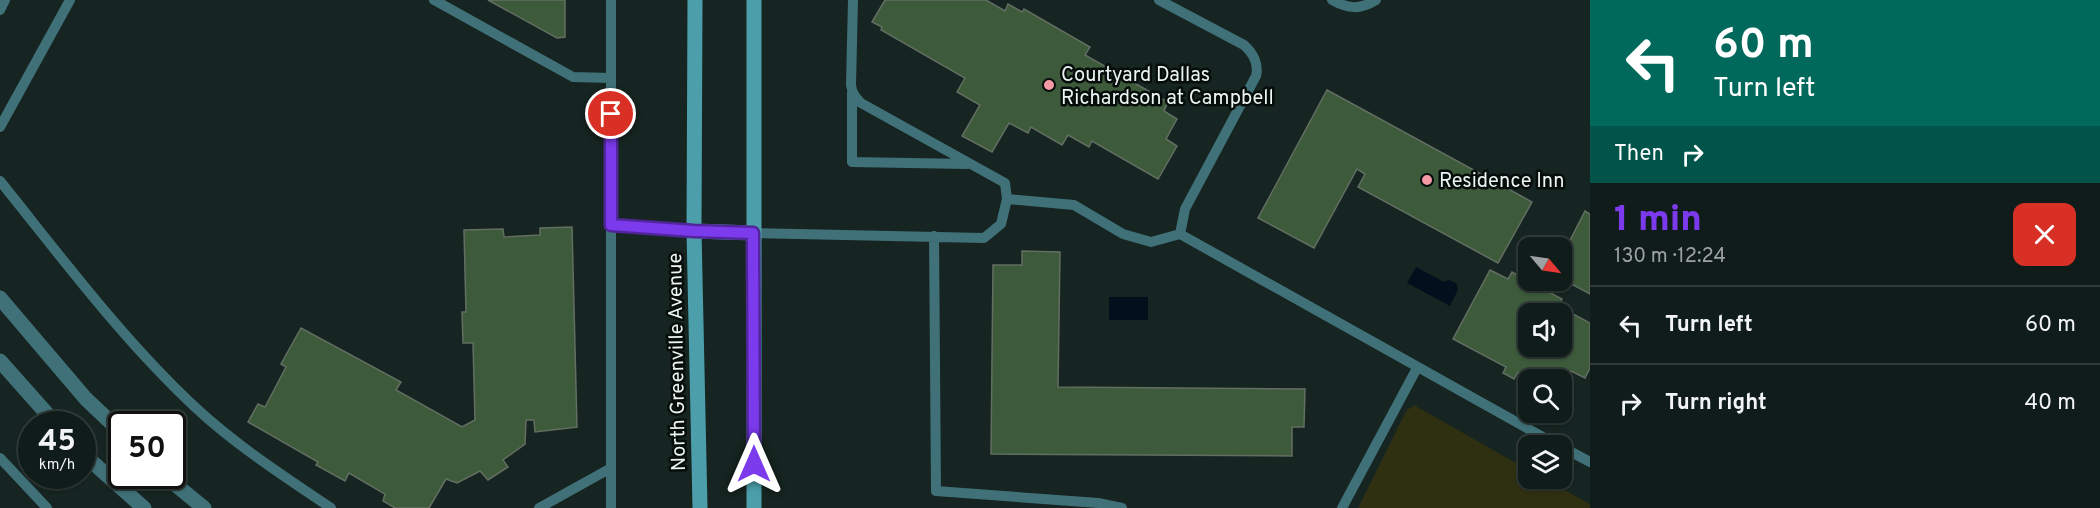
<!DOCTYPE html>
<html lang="en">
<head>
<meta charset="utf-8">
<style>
	body { margin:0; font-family:Overpass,sans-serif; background:#192522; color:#f1f3f6; height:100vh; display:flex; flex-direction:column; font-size:22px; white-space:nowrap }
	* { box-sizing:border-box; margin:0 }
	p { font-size:20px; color:#9ca1a2 }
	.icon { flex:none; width:33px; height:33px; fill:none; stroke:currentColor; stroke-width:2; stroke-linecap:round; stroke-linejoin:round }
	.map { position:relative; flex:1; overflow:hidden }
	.drawer { display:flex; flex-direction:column; background:#101c19; width:510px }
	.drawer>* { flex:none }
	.guide { background:#00695c; color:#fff; overflow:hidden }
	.needle { width:39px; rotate:119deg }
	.tools { position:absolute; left:1518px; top:237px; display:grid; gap:12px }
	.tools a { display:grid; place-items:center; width:54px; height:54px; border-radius:12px; background:#101c19; box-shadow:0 2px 4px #0004,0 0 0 2px #303a38; font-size:30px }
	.speed { position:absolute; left:18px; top:411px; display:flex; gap:12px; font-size:30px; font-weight:700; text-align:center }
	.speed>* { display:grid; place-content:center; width:78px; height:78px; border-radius:50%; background:#101c19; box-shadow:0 2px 4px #0004,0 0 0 2px #303a38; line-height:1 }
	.speed small { font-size:15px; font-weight:400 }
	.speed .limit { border:3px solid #111; border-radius:9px; background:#fff; color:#111 }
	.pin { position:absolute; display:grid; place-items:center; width:51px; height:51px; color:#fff; margin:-26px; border:3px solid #fff; border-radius:50%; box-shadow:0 2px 6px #0007 }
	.me { position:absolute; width:66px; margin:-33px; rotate:0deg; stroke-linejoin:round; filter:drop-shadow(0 0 4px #0008) }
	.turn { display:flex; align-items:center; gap:21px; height:126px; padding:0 24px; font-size:27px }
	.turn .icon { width:78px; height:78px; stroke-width:2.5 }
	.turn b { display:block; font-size:42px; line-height:51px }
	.then { display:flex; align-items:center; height:57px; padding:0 24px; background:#0003; gap:12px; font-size:22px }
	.round { display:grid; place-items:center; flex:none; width:63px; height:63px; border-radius:12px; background:#192522 }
	.overview { display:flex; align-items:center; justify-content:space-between; height:102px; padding:0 24px }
	h1 { font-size:36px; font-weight:800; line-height:45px; color:#7c3aed }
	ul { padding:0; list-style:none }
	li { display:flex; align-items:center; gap:18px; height:78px; padding:0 24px; border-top:2px solid #303a38 }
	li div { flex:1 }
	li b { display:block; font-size:22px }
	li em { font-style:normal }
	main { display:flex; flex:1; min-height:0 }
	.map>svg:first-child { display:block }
</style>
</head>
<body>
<main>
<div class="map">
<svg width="1590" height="508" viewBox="0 0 1590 508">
	<rect width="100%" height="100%" fill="#162521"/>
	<path fill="#2f3012" d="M 1414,405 L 1528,470 L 1528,478 L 1544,479 L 1590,504 L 1590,508 L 1358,508 L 1406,411 Z"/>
	<path fill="#01101c" d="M 1416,267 L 1444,282 L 1449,280 L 1456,283 L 1458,290 L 1450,306 L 1407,283 Z
		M 1109,297 L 1148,297 L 1148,320 L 1109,320 Z"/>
	<path fill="#3d5a3b" stroke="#636e62" stroke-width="1.5" fill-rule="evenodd" d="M 488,0 L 565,0 L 565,37 L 557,38 Z
		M 885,0 L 986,0 L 1005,11 L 1008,4 L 1022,12 L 1024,9 L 1090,47 L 1085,55 L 1168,102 L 1164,111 L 1177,119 L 1166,139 L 1177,146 L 1158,179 L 1092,141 L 1089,147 L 1068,135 L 1062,145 L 1031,127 L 1028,133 L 1009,123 L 992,152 L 962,136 L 980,105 L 957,92 L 965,78 L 881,30 L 882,27 L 872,22 Z
		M 1327,90 L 1532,202 L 1498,263 L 1358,187 L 1365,174 L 1357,169 L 1314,248 L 1258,218 Z
		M 1585,211 L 1590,214 L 1590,294 L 1562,279 L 1562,256 Z
		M 572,227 L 577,427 L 535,432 L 534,420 L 526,420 L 525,444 L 503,460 L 508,467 L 488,480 L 480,471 L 457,483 L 446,479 L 429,508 L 395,508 L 383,501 L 385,494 L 349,473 L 345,481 L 316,465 L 318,462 L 248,422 L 258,404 L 265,407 L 286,367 L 281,364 L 301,328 L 401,382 L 396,390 L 462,427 L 475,420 L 473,343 L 463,343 L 462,312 L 466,312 L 464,230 L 503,229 L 504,237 L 540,235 L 540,228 Z
		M 1022,251 L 1060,252 L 1058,387 L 1305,389 L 1304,427 L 1292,427 L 1292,456 L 991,454 L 993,265 L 1022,265 Z
		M 1490,270 L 1508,279 L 1512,272 L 1562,299 L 1558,306 L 1590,323 L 1590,368 L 1585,378 L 1571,371 L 1562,389 L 1562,380 L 1529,380 L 1518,372 L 1514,379 L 1503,373 L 1506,367 L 1453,339 ZM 1528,314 L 1562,314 L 1562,346 L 1528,346 Z"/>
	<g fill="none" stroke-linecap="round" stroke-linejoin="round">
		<path stroke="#407178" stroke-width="10" d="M 434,0 L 573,77 L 611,78
			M 611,0 L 611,508
			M 853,0 L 851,85 C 852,93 855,97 861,103 L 1005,183 L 1007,199
			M 1159,0 L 1244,45 C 1253,53 1259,64 1256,76 L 1185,209 L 1180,234
			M 1332,0 C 1348,9 1360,10 1376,0
			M 0,10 L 5,0
			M 852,93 L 852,162 L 967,164
			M 0,127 L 70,0
			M 0,181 C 62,258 123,340 196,408 C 237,446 285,477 331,508
			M 611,225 L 694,231
			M 754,233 L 984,238 L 1001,224 L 1007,199 L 1074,205 L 1123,234 L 1151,242 L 1180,234 L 1559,446
			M 934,236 L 936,491 L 1098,503 L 1122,508
			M 1562,447 L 1590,462
			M 0,458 L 47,508
			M 539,508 L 611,468
			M 1342,508 L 1417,368"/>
		<path stroke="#407178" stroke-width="15" d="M 0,298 L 86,399 L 122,433
			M 0,361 L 56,424
			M 82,453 L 144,508
			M 165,476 L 204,508"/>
		<path stroke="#4c9faa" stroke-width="15" d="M 695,0 L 694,231 L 700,508
			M 754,0 L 754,508
			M 694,231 L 754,233"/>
	</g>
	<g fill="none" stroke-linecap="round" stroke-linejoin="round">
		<defs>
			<path id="route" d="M 611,114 L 611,225 L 694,231 L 753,233 L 754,464"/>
		</defs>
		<use href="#route" stroke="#51269a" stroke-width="15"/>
		<use href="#route" stroke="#7c3aed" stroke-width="10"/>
	</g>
	<g fill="#f49aa4" stroke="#060d0b" stroke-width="2">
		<circle cx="1049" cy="85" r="6"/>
		<circle cx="1427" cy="180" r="6"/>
	</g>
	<g text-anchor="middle" stroke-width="5" stroke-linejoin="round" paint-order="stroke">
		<g font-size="20" fill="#ebf5f2" stroke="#060d0b" text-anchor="start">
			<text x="1061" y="81">Courtyard Dallas<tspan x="1061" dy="23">Richardson at Campbell</tspan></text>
			<text x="1439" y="187">Residence Inn</text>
		</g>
		<g font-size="20" fill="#ebf5f2" stroke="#060d0b">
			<text transform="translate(676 362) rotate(-91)" y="7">North Greenville Avenue</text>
		</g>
	</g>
</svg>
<div class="tools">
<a><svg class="needle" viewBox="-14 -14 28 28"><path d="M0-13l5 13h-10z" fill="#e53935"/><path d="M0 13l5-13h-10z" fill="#9ca1a2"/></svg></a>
<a><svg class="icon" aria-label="sound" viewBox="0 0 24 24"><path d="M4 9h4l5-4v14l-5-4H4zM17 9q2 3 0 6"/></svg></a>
<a><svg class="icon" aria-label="search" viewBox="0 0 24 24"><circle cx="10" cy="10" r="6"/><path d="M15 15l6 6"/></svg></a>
<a><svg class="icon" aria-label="layers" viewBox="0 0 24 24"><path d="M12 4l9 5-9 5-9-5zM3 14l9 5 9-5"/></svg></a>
</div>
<div class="speed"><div>45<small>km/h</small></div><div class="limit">50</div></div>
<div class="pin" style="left:611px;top:114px;background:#d93025"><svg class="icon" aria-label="arrive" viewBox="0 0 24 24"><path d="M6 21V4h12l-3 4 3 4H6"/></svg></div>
<svg class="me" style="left:754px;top:464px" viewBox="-20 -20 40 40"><path d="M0-17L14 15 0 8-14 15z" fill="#7c3aed" stroke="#fff" stroke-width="4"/></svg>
</div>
<section class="drawer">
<div class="guide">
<div class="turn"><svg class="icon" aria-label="left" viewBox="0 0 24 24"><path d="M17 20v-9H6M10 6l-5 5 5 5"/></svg><div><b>60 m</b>Turn left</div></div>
<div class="then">Then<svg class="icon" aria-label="right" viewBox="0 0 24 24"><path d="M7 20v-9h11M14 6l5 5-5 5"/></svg></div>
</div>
<div class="overview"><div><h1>1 min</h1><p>130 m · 12:24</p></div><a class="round" style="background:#d93025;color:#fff"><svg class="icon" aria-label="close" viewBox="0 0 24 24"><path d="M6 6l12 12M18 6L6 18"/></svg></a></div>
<ul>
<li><svg class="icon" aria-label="left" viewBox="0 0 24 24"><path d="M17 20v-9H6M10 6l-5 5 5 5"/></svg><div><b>Turn left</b></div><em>60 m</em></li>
<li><svg class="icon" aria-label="right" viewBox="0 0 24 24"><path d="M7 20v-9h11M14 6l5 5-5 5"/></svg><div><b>Turn right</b></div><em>40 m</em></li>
</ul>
</section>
</main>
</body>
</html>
